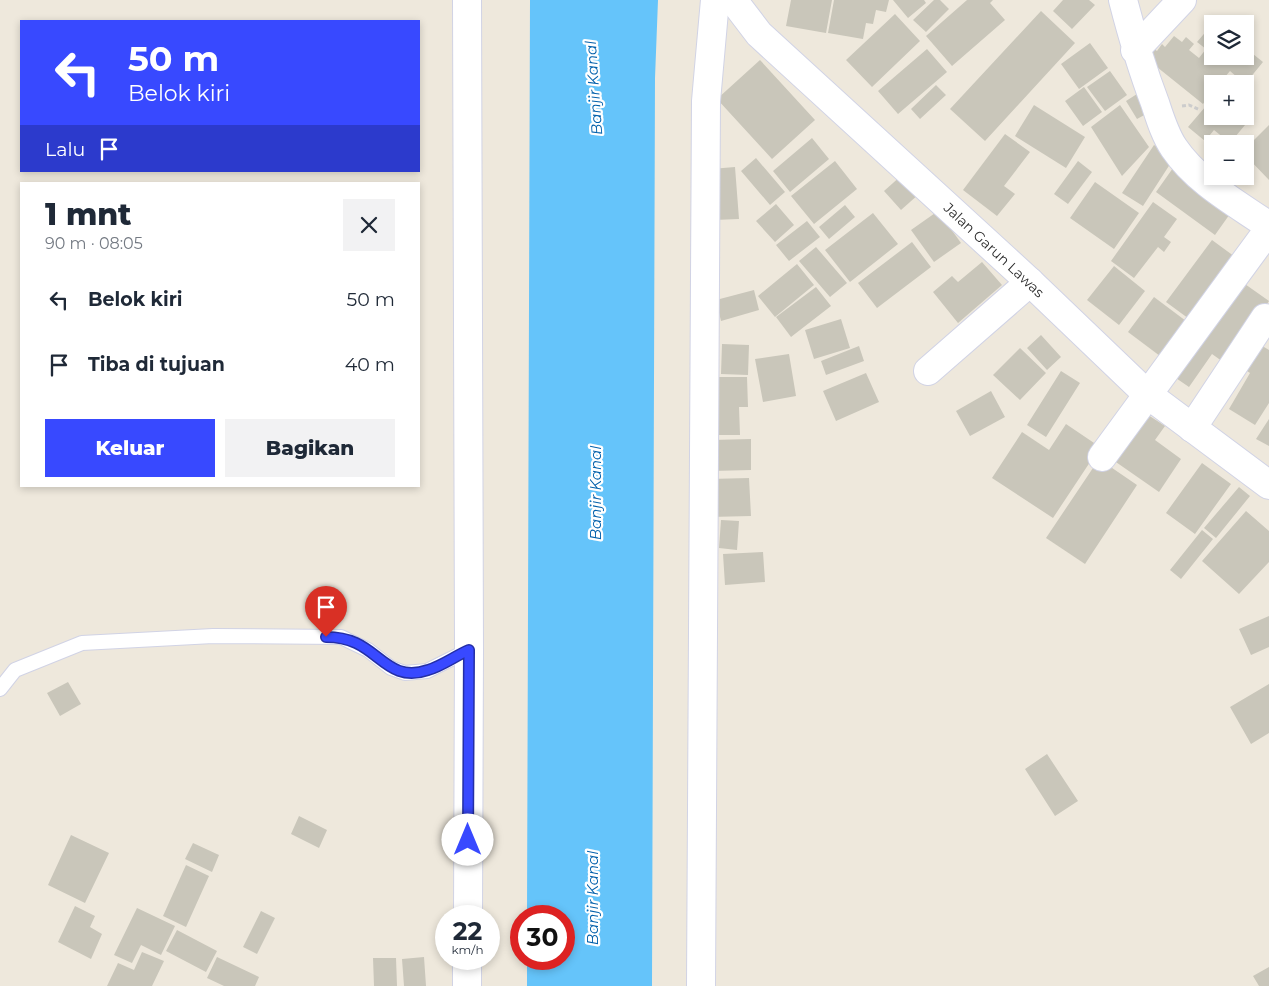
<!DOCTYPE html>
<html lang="id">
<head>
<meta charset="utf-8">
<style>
	body { margin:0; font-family:Montserrat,sans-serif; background:#f2f2f3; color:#1f2937; height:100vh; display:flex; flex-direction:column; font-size:19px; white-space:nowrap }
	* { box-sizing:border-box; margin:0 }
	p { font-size:16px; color:#747a83 }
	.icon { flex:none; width:28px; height:28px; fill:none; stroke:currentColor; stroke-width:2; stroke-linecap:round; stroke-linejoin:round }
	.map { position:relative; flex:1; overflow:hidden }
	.drawer { position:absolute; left:20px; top:182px; width:400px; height:305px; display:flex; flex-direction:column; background:#fff; border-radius:0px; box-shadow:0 2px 8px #0003 }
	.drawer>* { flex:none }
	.guide { position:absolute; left:20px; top:20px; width:400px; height:152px; border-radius:0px; box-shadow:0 2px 8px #0003; background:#3849ff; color:#fff; overflow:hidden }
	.tools { position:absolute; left:1204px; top:15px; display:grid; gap:10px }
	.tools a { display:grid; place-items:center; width:50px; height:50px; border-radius:0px; background:#fff; box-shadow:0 2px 8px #0003; font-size:25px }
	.speed { position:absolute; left:435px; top:905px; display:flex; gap:10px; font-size:25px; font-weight:700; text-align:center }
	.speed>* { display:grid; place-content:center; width:65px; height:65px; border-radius:50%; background:#fff; box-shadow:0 2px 8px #0003; line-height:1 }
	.speed small { font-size:12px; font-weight:400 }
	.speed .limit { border:8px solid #d22; background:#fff; color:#111 }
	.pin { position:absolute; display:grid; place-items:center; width:42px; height:42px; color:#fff; margin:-51px -21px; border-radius:50% 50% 50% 0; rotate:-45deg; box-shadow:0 0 5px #0007 }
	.pin .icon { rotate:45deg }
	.me { position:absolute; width:55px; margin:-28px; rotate:0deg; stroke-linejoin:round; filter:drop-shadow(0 0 4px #0008) }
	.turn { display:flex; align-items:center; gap:18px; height:105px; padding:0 25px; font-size:22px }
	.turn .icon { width:65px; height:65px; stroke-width:2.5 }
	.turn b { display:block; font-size:35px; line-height:42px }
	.then { display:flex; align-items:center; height:48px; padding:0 25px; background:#0003; gap:10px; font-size:19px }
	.round { display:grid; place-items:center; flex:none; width:52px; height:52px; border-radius:0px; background:#f2f2f3 }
	.overview { display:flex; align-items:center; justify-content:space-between; height:85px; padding:0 25px }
	h1 { font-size:30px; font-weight:800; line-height:38px }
	.action { display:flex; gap:10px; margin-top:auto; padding:10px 25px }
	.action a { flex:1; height:58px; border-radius:0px; background:#3849ff; color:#fff; font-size:20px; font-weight:800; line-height:58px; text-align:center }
	.action a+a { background:#f2f2f3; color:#1f2937 }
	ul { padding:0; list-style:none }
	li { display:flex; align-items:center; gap:15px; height:65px; padding:0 25px }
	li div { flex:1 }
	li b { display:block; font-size:19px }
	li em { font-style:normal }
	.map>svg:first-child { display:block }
</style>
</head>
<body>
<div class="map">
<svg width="1269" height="986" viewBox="0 0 1269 986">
	<rect width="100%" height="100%" fill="#eee8dc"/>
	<path fill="#65c4fa" d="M 530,0 L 658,0 L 655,78 L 652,986 L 527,986 L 527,959 L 564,959 L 564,916 L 527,916 Z"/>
	<path fill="#c9c6ba" d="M 791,0 L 832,0 L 826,33 L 786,26 Z
		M 834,0 L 889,0 L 886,12 L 876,10 L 873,24 L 866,23 L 863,39 L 828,33 Z
		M 893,0 L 924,0 L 926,3 L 908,18 Z
		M 934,0 L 940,0 L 949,9 L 926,32 L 913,20 Z
		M 967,0 L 993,0 L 990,3 L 1005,20 L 952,66 L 926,36 Z
		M 1063,0 L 1089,0 L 1095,5 L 1072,29 L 1053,11 Z
		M 1041,11 L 1075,43 L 985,141 L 950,109 Z
		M 895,14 L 920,41 L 872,87 L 846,60 Z
		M 1215,21 L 1219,24 L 1212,24 L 1212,56 L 1240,56 L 1247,62 L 1253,54 L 1263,62 L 1245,84 L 1230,71 L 1219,84 L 1212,84 L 1212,92 L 1203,104 L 1152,63 L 1147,54 L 1153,48 L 1157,51 L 1162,44 L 1165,47 L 1174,36 L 1182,42 L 1186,37 L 1194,44 L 1189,50 L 1199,58 L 1206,49 L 1197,42 Z
		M 1090,43 L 1108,68 L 1079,89 L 1061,64 Z
		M 927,49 L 947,72 L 898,114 L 878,91 Z
		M 760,60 L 815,120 L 772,159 L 717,99 Z
		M 1110,71 L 1127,95 L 1105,111 L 1087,87 Z
		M 936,85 L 946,95 L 920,119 L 911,109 Z
		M 1084,87 L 1102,112 L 1083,126 L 1065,101 Z
		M 1137,94 L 1148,113 L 1137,119 L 1126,101 Z
		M 1212,99 L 1212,116 L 1245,116 L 1245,115 L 1250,119 L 1230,143 L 1214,130 L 1205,141 L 1188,127 Z
		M 1034,105 L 1085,137 L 1066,168 L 1015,136 Z
		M 1120,105 L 1149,147 L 1122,176 L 1091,127 Z
		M 1269,125 L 1269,180 L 1245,155 L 1245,149 Z
		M 1005,134 L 1030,152 L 1004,186 L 1015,194 L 997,216 L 963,190 Z
		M 812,138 L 829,159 L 790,192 L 773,171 Z
		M 1154,145 L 1174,158 L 1143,206 L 1122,193 Z
		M 756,158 L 785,192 L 770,205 L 741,171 Z
		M 835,161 L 857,189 L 814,224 L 791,196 Z
		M 1078,161 L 1092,172 L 1068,204 L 1054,194 Z
		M 735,167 L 739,219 L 714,220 L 711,169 Z
		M 1173,168 L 1232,211 L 1215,235 L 1156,192 Z
		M 902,175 L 919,194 L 901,210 L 884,191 Z
		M 1095,182 L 1139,213 L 1114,249 L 1070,218 Z
		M 1153,202 L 1177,219 L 1164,237 L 1171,242 L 1164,252 L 1158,247 L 1134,278 L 1111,261 Z
		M 776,204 L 794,225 L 775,242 L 756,221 Z
		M 845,205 L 855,217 L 829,239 L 819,227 Z
		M 938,211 L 961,243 L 934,262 L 911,230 Z
		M 873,213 L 898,244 L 850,282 L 825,250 Z
		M 807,221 L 820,237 L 789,261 L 776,245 Z
		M 1212,240 L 1242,262 L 1196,324 L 1166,302 Z
		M 912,242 L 931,267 L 877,308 L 858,283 Z
		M 816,247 L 847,283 L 830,297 L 799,261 Z
		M 982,262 L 1002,285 L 958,323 L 933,292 L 952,276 L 958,282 Z
		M 797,264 L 814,285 L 775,317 L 758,296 Z
		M 1114,266 L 1145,291 L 1119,325 L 1087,300 Z
		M 1235,277 L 1269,301 L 1226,364 L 1212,354 L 1189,387 L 1170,374 Z
		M 816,287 L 831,306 L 791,337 L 776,317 Z
		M 754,290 L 759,310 L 721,321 L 716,300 Z
		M 1154,297 L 1190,324 L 1164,359 L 1128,332 Z
		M 841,319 L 850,348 L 814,359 L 805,330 Z
		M 1041,335 L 1061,357 L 1047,370 L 1027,348 Z
		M 722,344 L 749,345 L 748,375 L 721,374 Z
		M 1259,344 L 1269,350 L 1269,403 L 1255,425 L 1229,409 L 1250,373 L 1244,369 Z
		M 859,346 L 864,361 L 826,375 L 821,361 Z
		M 1020,348 L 1046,373 L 1020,400 L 993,375 Z
		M 789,354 L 796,396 L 763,402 L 755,359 Z
		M 1061,371 L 1080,383 L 1046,437 L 1027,425 Z
		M 866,373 L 879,402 L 836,421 L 823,391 Z
		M 718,377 L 747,377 L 748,407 L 739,407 L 740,435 L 719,435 Z
		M 991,391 L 1005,417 L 970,436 L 956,411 Z
		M 1145,413 L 1165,426 L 1155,440 L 1181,459 L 1159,492 L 1113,460 Z
		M 1269,419 L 1269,446 L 1256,439 Z
		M 1066,424 L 1100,447 L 1053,518 L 992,478 L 1022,432 L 1049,450 Z
		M 751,439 L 751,470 L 712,471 L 711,440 Z
		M 1099,459 L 1137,485 L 1085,564 L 1046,538 Z
		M 1202,463 L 1231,484 L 1195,534 L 1166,513 Z
		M 749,478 L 751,516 L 710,517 L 709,479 Z
		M 1239,487 L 1250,496 L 1216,538 L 1204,528 Z
		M 1246,511 L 1269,531 L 1269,562 L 1239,594 L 1202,561 Z
		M 721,520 L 739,521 L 737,550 L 719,548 Z
		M 1202,530 L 1213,539 L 1181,579 L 1170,570 Z
		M 763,552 L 765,582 L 725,585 L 723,554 Z
		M 1269,616 L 1269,647 L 1251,655 L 1239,629 Z
		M 68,682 L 81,704 L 60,716 L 47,693 Z
		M 1269,684 L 1269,733 L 1251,744 L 1230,707 Z
		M 1047,754 L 1078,801 L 1055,816 L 1025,769 Z
		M 299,816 L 327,830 L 319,848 L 291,834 Z
		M 71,835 L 109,853 L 85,903 L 48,885 Z
		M 193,843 L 219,855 L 212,872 L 185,859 Z
		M 186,865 L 209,876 L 186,927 L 163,916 Z
		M 75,906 L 95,916 L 90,927 L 102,934 L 91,959 L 58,942 Z
		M 137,908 L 175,926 L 161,955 L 141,945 L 132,963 L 114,955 Z
		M 261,911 L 275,918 L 257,954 L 243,947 Z
		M 177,930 L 217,951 L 206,972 L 166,951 Z
		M 142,952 L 164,961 L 152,986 L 107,986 L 118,963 L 134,970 Z
		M 217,957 L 259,977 L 255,986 L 224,986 L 207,978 Z
		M 424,957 L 426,986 L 404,986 L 402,959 Z
		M 373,958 L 396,958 L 397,986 L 374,986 Z
		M 1269,967 L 1269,986 L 1259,986 L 1253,976 Z"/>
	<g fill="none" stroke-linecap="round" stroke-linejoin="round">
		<defs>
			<path id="service" d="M 0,689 L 15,670 L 82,643 L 213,636 L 341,637 L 368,650 L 391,668 L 405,673 L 427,671 L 469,650"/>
			<path id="minor" d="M 467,0 L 469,650 L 468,916
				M 1123,0 C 1132,35 1142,69 1155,103 C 1160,118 1165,135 1174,148 C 1197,182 1236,203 1269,226
				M 1135,50 L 1182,0
				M 928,371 L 1030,282
				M 1192,428 L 1265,318
				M 1102,457 L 1269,229
				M 467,986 L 467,959
				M 701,986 L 706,101 L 715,0"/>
			<path id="secondary" d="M 733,0 L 759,34 L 1030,282 L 1147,394 L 1269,485"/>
		</defs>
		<use href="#service" stroke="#d1d3e5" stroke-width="16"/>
		<use href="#minor" stroke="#d1d3e5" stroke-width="30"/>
		<use href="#secondary" stroke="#d1d3e5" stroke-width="30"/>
		<path stroke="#ccc" stroke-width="3" stroke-dasharray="4 2.5" stroke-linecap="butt" d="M 1182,106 L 1189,105 L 1200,110"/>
		<use href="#service" stroke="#fff" stroke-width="14"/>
		<use href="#minor" stroke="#fff" stroke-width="28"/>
		<use href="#secondary" stroke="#fff" stroke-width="28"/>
	</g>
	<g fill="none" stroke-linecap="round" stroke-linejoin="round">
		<defs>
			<path id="route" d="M 326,637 C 337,637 345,638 356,643 C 382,655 393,682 428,670 C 442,666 455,656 469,650 L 468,840"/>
		</defs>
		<use href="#route" stroke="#242fa6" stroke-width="12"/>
		<use href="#route" stroke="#3849ff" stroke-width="9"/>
	</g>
	<g text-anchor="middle" stroke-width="4.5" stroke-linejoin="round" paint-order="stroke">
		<g font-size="14" fill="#2b2b2b" stroke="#fff">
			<text transform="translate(994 250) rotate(43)" y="5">Jalan Garun Lawas</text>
		</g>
		<g font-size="15" font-style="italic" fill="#005faa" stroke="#fff">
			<text transform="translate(594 88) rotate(-94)" y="5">Banjir Kanal</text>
			<text transform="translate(596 493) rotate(-90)" y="5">Banjir Kanal</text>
			<text transform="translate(593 898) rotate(-90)" y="5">Banjir Kanal</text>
		</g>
	</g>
</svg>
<div class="tools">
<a><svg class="icon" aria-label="layers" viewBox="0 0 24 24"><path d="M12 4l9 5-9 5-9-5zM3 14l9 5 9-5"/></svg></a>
<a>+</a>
<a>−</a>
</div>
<div class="speed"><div>22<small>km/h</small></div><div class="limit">30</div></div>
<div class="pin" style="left:326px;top:637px;background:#d93025"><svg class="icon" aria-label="arrive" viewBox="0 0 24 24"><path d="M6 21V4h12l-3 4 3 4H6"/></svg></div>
<svg class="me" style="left:468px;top:840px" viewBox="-20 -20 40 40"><circle r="19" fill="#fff"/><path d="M0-13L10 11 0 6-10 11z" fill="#3849ff"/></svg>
<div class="guide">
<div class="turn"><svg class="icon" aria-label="left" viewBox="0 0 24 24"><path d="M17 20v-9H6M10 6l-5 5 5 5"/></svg><div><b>50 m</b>Belok kiri</div></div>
<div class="then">Lalu<svg class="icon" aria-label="arrive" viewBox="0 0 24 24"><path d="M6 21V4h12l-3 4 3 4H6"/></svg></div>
</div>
<section class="drawer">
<div class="overview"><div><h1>1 mnt</h1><p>90 m · 08:05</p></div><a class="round"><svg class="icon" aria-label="close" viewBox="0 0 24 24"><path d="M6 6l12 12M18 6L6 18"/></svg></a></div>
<ul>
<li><svg class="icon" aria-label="left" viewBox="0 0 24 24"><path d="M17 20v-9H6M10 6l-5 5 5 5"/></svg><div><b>Belok kiri</b></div><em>50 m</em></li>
<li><svg class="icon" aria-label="arrive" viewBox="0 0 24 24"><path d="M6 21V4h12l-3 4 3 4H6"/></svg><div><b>Tiba di tujuan</b></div><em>40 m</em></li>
</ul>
<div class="action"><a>Keluar</a><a>Bagikan</a></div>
</section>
</div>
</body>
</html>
